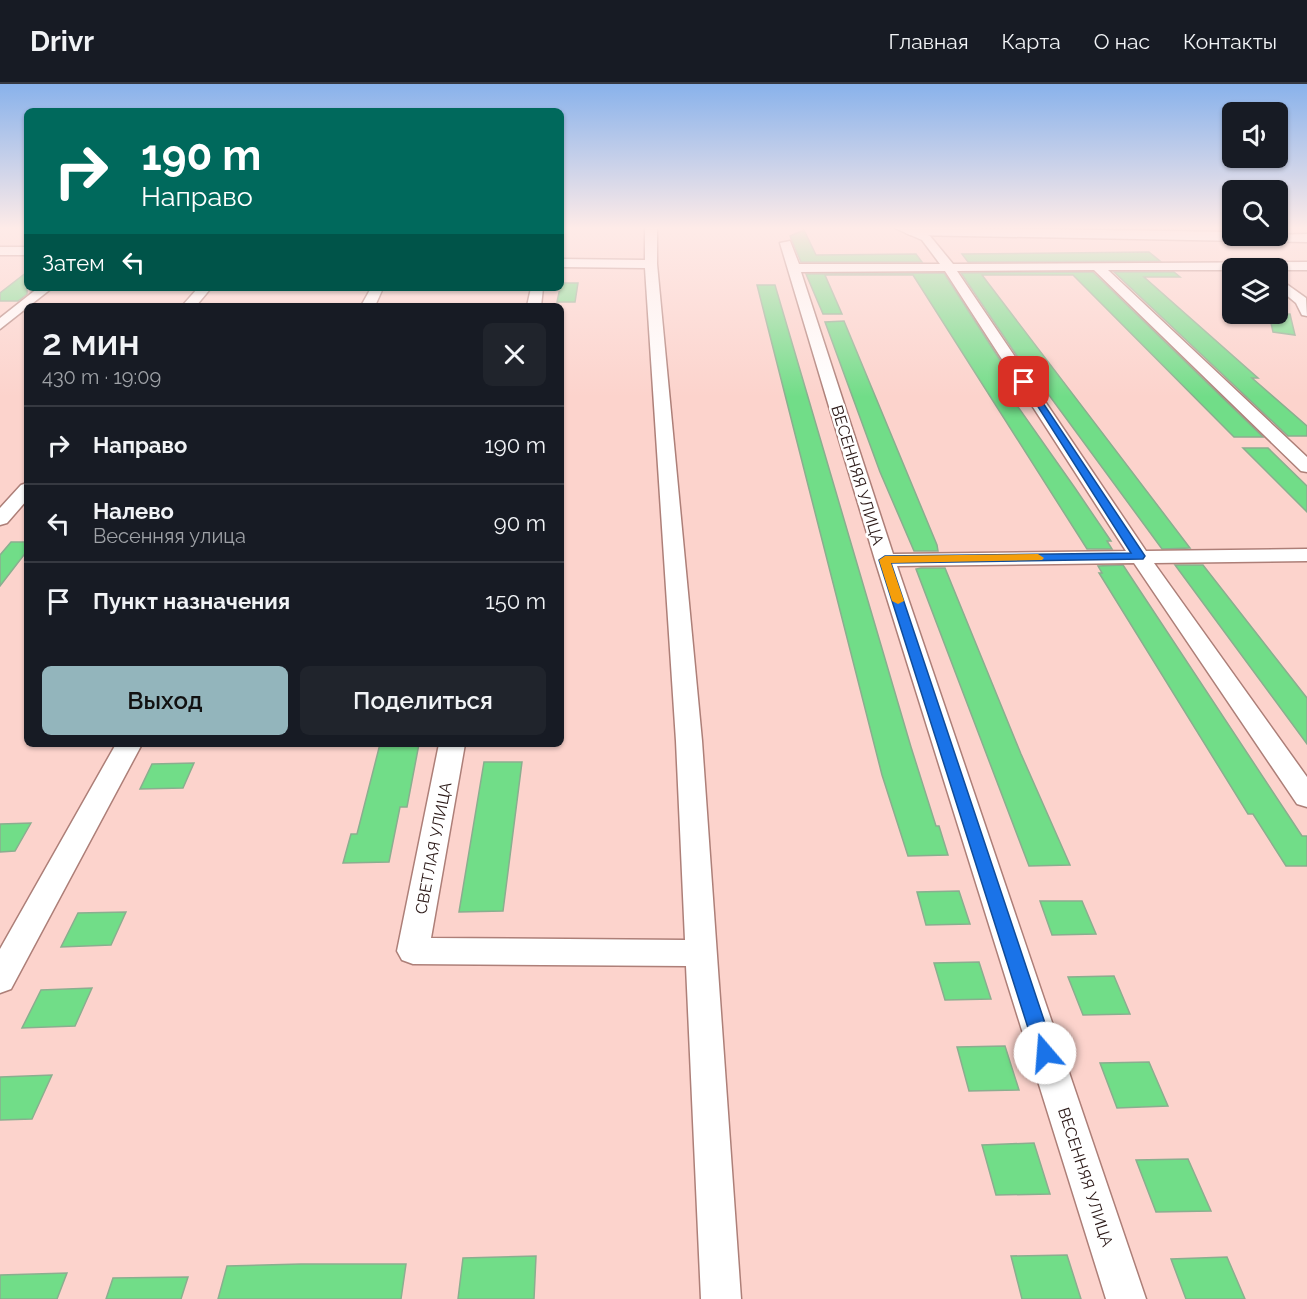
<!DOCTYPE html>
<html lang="ru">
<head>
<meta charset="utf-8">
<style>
	body { margin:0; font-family:Raleway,sans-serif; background:#20242c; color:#f1f3f6; height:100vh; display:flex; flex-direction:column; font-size:22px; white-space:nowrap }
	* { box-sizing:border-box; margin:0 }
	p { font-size:20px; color:#9ea1a6 }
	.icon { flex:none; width:33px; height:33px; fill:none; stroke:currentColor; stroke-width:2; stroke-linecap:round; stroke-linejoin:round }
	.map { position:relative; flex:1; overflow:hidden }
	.drawer { position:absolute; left:24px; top:219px; width:540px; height:444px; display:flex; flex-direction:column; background:#171b24; border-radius:9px; box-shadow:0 2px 4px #0004 }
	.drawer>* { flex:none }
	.hud { position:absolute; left:24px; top:24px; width:540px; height:183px; border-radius:9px; box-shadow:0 2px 4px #0004; background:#00695c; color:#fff; overflow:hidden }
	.buttons { position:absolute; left:1222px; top:18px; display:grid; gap:12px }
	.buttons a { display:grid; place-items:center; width:66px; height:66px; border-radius:9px; background:#171b24; box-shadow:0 2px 4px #0004; font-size:30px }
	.pin { position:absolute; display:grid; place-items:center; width:51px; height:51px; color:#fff; margin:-26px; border-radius:12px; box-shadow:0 3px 9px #0006 }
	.me { position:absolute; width:66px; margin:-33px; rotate:342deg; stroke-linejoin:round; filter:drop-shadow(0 0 4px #0008) }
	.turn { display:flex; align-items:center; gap:21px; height:126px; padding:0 18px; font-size:27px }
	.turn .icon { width:78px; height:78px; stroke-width:2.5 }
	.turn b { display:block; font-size:42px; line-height:51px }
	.then { display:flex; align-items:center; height:57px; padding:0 18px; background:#0003; gap:12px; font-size:22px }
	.round { display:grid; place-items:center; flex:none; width:63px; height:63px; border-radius:9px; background:#20242c }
	.summary { display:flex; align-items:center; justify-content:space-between; height:102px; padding:0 18px }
	h1 { font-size:36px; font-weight:600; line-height:45px }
	.primary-button { display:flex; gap:12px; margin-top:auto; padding:12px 18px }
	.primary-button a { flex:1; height:69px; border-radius:9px; background:#93b5bc; color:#111; font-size:24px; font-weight:600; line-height:69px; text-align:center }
	.primary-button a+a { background:#20242c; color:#f1f3f6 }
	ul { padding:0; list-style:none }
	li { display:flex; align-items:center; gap:18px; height:78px; padding:0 18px; border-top:2px solid #363941 }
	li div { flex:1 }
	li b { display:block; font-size:22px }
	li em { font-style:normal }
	header { display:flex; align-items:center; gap:36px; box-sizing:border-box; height:84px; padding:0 30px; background:#171b24; border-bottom:2px solid #363941 }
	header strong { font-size:28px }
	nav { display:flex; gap:33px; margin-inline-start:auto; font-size:21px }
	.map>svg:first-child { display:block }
</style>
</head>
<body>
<header>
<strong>Drivr</strong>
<nav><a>Главная</a><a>Карта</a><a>О нас</a><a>Контакты</a></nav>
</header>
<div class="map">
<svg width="1307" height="1215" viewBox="0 0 1307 1215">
	<rect width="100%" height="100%" fill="#fcd3cc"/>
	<path fill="#71dd88" stroke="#8aae8f" stroke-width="1.5" d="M 804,146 L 816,171 L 916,170 L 922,178 L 801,178 L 790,152 Z
		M 1149,168 L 1160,177 L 968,178 L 962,170 Z
		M 27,188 L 27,210 L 18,217 L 0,217 L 0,209 Z
		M 1093,188 L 1263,353 L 1234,353 L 1073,191 L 982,191 L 1190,464 L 1162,465 L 1035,292 L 1032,294 L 961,189 Z
		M 1114,188 L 1174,188 L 1180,193 L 1144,193 L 1258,294 L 1252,294 L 1307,342 L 1307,352 L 1288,352 Z
		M 944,189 L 1018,304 L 1009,310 L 1075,404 L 1111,457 L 1107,457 L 1112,465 L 1087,465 L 913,191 L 825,191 L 842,230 L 823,230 L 806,190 Z
		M 561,199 L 578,199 L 575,218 L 557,218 Z
		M 757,201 L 775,201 L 911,663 L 936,742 L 939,742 L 948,771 L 908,772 L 882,691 Z
		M 1269,230 L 1290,230 L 1295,251 L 1273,248 Z
		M 844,237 L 937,461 L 938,467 L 914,467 L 880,388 L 825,238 Z
		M 1243,364 L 1268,364 L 1307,402 L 1307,428 Z
		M 11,458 L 27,458 L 27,467 L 0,502 L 0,471 Z
		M 1123,481 L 1302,752 L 1307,752 L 1307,782 L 1286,782 L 1253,730 L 1248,730 L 1099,489 L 1102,489 L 1098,482 Z
		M 1175,481 L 1203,481 L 1307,614 L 1307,660 Z
		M 921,484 L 945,484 L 1021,670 L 1070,781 L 1029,782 L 916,485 Z
		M 380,660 L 419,660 L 407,723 L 400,723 L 389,778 L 343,779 L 351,750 L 357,750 Z
		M 484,678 L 522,678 L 503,827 L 459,828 Z
		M 194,679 L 183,704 L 140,705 L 152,680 Z
		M 31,739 L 15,767 L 0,768 L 0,740 Z
		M 959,807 L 970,840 L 926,841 L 917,808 Z
		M 1040,817 L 1082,817 L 1096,850 L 1052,851 Z
		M 126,828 L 111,861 L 61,863 L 78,829 Z
		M 979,878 L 991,915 L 945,916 L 934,879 Z
		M 1114,892 L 1130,930 L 1083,931 L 1068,893 Z
		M 92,904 L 75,942 L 22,944 L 41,906 Z
		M 1005,962 L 1019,1006 L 969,1007 L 957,963 Z
		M 1149,978 L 1168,1022 L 1117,1024 L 1100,979 Z
		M 52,991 L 32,1035 L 0,1036 L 0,993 Z
		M 1034,1059 L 1050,1110 L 996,1111 L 982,1061 Z
		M 1188,1075 L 1211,1127 L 1156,1128 L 1136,1076 Z
		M 1067,1171 L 1081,1215 L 1022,1215 L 1011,1172 Z
		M 536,1172 L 534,1215 L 458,1215 L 463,1174 Z
		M 1227,1173 L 1245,1215 L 1186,1215 L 1171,1175 Z
		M 301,1180 L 406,1180 L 401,1215 L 218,1215 L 227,1182 Z
		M 67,1189 L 57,1215 L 0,1215 L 0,1191 Z
		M 188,1193 L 181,1215 L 106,1215 L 113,1194 Z"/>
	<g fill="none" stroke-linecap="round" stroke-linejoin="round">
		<defs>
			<path id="minor" d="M 645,143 L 657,143 L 657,180 L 702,657 L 741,1215 L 701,1215 L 686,882 L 413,880 L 402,876 L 397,867 L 439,660 L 465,660 L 431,854 L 685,856 L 676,657 L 645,184 L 561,183 L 561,175 L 645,176 Z
				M 910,144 L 930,152 L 953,180 L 1307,178 L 1307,186 L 1108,186 L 1307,373 L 1307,388 L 1301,387 L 1094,186 L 957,187 L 1146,467 L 1307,465 L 1307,477 L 1154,479 L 1307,693 L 1307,723 L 1297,720 L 1134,479 L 897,482 L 1146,1215 L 1106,1215 L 875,476 L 780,159 L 790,157 L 799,180 L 940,180 L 922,156 L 906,149 L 906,145 ZM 945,187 L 1126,467 L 893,470 L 801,188 Z
				M 0,163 L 27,163 L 27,171 L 0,171 Z
				M 1278,194 L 1306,214 L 1307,232 L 1302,231 L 1296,219 L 1278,204 Z
				M 38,204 L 52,204 L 0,245 L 0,234 Z
				M 198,204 L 211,204 L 196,222 L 182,222 Z
				M 371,204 L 383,204 L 375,222 L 361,222 Z
				M 531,204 L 543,204 L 541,222 L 527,222 Z
				M 27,399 L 27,416 L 7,439 L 0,441 L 0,424 L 21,401 Z
				M 116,660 L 142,660 L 11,905 L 0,909 L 0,865 Z"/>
			<path id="tertiary" d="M 893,143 L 1233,148 L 1233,152 L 1307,150 L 1307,158 L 910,151 Z"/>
		</defs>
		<use href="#minor" stroke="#ad7f78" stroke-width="3"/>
		<use href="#tertiary" stroke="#ad7f78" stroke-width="3"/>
		<use href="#minor" fill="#fff" fill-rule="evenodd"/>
		<use href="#tertiary" fill="#fff" fill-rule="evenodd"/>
	</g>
	<linearGradient id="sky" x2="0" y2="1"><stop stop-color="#89b2eb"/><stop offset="0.46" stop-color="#feebe8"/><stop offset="1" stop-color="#feebe8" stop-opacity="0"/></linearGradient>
	<rect width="1307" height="313" fill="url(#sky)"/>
	<path fill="#1a73e8" stroke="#114b97" stroke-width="1.5" d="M 1021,296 L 1029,298 L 1145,472 L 1143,475 L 891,479 L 1055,969 L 1052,975 L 1045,977 L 1038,975 L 1036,969 L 879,476 L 885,472 L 1131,469 Z"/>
	<path fill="#f59e0b" d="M 1038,470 L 1044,474 L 1042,476 L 891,479 L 904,517 L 898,520 L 892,517 L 879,476 L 885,472 Z"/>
	<g text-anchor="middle" stroke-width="5" stroke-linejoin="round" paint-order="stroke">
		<g font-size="16" fill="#291715" stroke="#fff">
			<text transform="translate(858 391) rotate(73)" y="6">ВЕСЕННЯЯ УЛИЦА</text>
			<text transform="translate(433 764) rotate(-79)" y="6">СВЕТЛАЯ УЛИЦА</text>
			<text transform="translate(1086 1093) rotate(72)" y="6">ВЕСЕННЯЯ УЛИЦА</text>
		</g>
	</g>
</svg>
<div class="buttons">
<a><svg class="icon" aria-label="sound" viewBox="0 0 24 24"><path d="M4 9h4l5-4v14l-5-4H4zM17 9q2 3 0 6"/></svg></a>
<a><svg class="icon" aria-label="search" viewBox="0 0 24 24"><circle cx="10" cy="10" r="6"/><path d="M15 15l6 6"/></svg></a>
<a><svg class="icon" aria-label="layers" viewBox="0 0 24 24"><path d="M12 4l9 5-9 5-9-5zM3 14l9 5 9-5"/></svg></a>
</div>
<div class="pin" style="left:1024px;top:298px;background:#d93025"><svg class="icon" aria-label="arrive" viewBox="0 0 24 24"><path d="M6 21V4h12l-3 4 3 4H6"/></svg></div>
<svg class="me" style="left:1045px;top:969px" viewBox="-20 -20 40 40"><circle r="19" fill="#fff"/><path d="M0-13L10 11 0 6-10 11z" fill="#1a73e8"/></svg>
<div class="hud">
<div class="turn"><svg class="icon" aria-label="right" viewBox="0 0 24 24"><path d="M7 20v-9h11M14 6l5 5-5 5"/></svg><div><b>190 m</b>Направо</div></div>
<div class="then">Затем<svg class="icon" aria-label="left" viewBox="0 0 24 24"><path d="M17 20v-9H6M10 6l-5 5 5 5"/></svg></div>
</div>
<section class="drawer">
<div class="summary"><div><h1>2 мин</h1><p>430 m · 19:09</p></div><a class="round"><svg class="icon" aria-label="close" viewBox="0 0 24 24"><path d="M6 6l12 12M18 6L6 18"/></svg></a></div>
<ul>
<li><svg class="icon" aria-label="right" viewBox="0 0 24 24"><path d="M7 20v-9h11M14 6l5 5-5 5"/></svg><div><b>Направо</b></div><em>190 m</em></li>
<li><svg class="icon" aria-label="left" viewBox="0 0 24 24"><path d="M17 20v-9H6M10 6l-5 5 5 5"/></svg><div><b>Налево</b><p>Весенняя улица</p></div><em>90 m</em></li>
<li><svg class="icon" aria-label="arrive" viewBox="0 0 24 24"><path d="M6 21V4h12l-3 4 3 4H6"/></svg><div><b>Пункт назначения</b></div><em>150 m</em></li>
</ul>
<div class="primary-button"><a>Выход</a><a>Поделиться</a></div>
</section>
</div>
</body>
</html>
